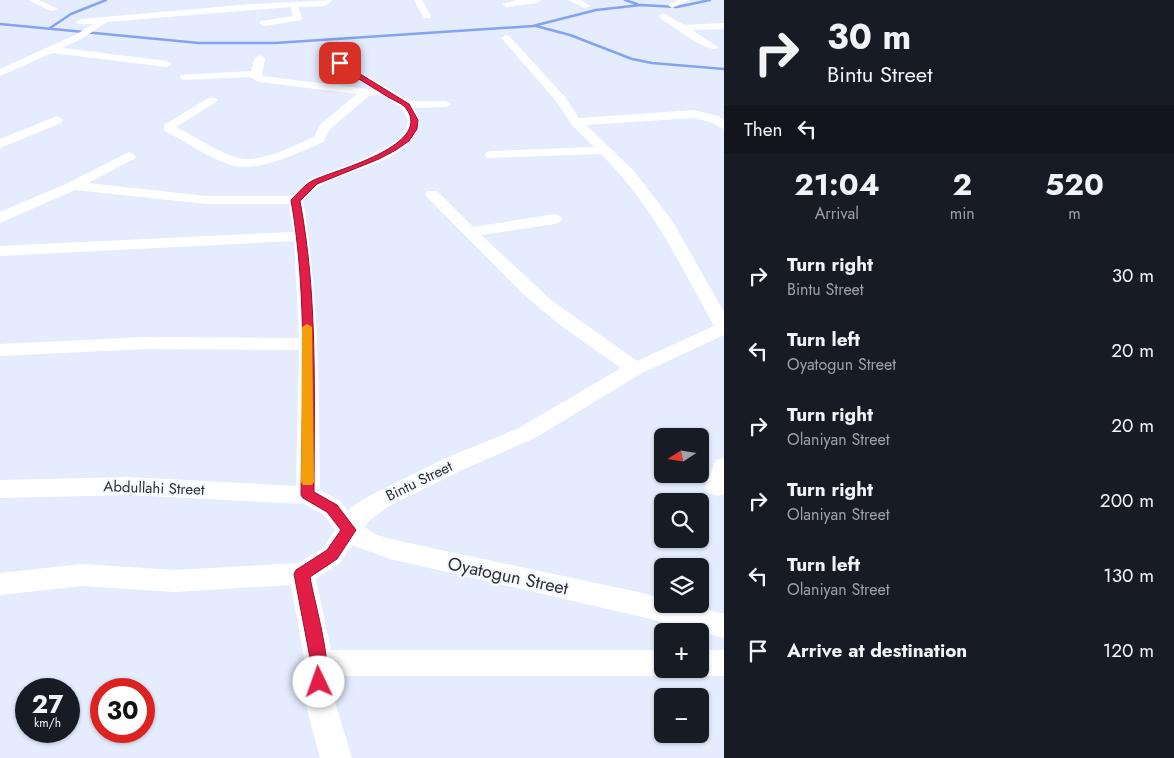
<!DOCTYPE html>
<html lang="en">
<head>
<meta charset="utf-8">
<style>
	body { margin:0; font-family:Jost,sans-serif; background:#242831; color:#f1f3f6; height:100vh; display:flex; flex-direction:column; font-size:19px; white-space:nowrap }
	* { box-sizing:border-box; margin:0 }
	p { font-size:16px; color:#9ea1a6 }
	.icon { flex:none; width:28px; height:28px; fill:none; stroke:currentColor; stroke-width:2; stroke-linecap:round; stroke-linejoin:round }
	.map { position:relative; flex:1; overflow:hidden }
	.drawer { display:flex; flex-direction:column; background:#171b24; width:450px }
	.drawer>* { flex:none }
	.hud { background:#171b24; color:#f1f3f6; overflow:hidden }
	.needle { width:32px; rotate:258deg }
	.tools { position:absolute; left:654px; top:428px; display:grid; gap:10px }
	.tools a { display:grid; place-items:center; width:55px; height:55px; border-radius:8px; background:#171b24; box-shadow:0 1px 4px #0004; font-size:25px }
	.speed { position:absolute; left:15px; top:678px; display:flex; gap:10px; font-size:25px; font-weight:700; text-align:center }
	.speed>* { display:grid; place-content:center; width:65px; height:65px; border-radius:50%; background:#171b24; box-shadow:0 1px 4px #0004; line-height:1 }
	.speed small { font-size:12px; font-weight:400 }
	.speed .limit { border:8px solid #d22; background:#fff; color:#111 }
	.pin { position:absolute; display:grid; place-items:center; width:42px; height:42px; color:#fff; margin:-21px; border-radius:10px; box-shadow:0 2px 8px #0006 }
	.me { position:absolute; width:55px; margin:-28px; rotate:357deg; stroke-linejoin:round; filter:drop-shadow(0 0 4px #0008) }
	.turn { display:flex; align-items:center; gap:18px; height:105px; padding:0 20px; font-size:22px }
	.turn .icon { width:65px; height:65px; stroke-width:2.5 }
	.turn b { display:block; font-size:35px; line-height:42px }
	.then { display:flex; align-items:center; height:48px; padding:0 20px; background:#0003; gap:10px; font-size:19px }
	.eta { display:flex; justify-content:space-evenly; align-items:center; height:85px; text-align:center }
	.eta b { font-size:30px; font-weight:700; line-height:35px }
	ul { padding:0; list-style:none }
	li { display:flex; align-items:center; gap:15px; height:75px; padding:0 20px }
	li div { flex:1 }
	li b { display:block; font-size:19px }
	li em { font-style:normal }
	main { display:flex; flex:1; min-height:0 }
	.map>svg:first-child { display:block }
</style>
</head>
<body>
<main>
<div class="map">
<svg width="724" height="758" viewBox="0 0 724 758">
	<rect width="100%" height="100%" fill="#e4ecfe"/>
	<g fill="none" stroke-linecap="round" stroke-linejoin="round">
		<path stroke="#84a3f1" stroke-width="2.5" d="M 625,0 L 637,4
			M 0,24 L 199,43 L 275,43 L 533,26 L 596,10 L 641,5 L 677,7 L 710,0
			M 536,26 L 570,35 L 632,59 L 652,63 L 724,69
			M 50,28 L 71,14 L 106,0"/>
		<path fill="#fff" fill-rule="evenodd" d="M 28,0 L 39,0 L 58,9 L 51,11 Z
			M 333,0 L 325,6 L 298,7 L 302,18 L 301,20 L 264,26 L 259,23 L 261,21 L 293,16 L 290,7 L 107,22 L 83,38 L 62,48 L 167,61 L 172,64 L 167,67 L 52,53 L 0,76 L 0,69 L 77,34 L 93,24 L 78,24 L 76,22 L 81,19 L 252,4 Z
			M 414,0 L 422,0 L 431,16 L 430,18 L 424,18 Z
			M 517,0 L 541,0 L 537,3 L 506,7 L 502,4 Z
			M 569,0 L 580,0 L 591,6 L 584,8 Z
			M 678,0 L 690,0 L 672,8 L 668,5 Z
			M 663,13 L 684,25 L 724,23 L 724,29 L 692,30 L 718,47 L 716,49 C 705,51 671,25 660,18 L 659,16 Z
			M 506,35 L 509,36 L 565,97 L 579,118 L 694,110 L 718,116 L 724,120 L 724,129 L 710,122 L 694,118 L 586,125 L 634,171 L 673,222 L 724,312 L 724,335 L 642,373 L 535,438 L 462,470 L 389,506 L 369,521 L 364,527 L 375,534 L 390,539 L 638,592 L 662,598 L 662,604 L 684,604 L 724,614 L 724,638 L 638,616 L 390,559 L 352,545 L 341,562 L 316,579 L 331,650 L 662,650 L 662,669 L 674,669 L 672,672 L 662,676 L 334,676 L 335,702 L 352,758 L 320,758 L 305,702 L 305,663 L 291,585 L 175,592 L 82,586 L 0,595 L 0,573 L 82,564 L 175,570 L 298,563 L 323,548 L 335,530 L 324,515 L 304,504 L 129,495 L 0,498 L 0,480 L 129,477 L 296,486 L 299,350 L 146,349 L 0,356 L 0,344 L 146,337 L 299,338 L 294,241 L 0,256 L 0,246 L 293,232 L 289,204 L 207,204 L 75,190 L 0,223 L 0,212 L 68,183 L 129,152 L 136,156 L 134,159 L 88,183 L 207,196 L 292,196 L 310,179 L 359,161 L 395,142 L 405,132 L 408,121 L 402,108 L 378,91 L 380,93 L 378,95 L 369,96 L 329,130 L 323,142 C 300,152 256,174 230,165 C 208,157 186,142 165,131 L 164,125 L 208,98 L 216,98 L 218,100 L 216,102 L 176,127 C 190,134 225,156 239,158 C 263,163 292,146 314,137 L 320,125 L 357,94 L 259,82 L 250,77 L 185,80 L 181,79 L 180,77 L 181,75 L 251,71 L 255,58 L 260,55 L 265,58 L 262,76 L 377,90 L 336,65 L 335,63 L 346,46 L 349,45 L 354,48 L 345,63 L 409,101 L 446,101 L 452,104 L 446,107 L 414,108 L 420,121 C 407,173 333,164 303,200 C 319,296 319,393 320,490 L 340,501 L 349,512 L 351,507 L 373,494 L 446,458 L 519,428 L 621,368 L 560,325 L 524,295 L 427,197 L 425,194 L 427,191 L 437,191 L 473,227 L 555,214 L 560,216 L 563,219 L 560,222 L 555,224 L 481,235 L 551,300 L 637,361 L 714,326 C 679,263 653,206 601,154 L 487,158 L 485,155 L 487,152 L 492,151 L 594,147 L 572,125 L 556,101 L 503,40 L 501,38 Z
			M 57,116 L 63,120 L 61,123 L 0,148 L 0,139 Z
			M 724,458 L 724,494 L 717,496 L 709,493 L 705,487 L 716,460 Z
			M 700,650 L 724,650 L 724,676 L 700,676 L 690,672 L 688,669 L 700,669 Z"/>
	</g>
	<path fill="#e11d48" stroke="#92132f" d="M 338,62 L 343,62 L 344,64 L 409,104 L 418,120 L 417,129 L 409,141 L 396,150 L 379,159 L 317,184 L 300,201 C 318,296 314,395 314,492 L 337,505 L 356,530 L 337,559 L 310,577 C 314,601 334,668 325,688 L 319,690 L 313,688 L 311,682 L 311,663 L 294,574 L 296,570 L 327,550 L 341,530 L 327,512 L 303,498 L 301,495 C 302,397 308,297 291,200 C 297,194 306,183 314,180 C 335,170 436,145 405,107 C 401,103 393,100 388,97 C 372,87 356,77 339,67 Z"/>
	<path fill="#f59e0b" d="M 307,324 L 312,327 L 314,482 L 312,485 L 303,485 L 301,482 L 302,327 Z"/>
	<g text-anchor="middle" stroke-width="5" stroke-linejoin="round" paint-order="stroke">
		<g font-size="15" fill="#2b2e35" stroke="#f7f9fd">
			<text transform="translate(419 481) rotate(-26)" y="5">Bintu Street</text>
			<text transform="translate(154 488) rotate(2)" y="5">Abdullahi Street</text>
		</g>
		<g font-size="18" fill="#2b2e35" stroke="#f7f9fd">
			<text transform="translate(508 576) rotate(12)" y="6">Oyatogun Street</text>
		</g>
	</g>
</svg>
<div class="tools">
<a><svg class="needle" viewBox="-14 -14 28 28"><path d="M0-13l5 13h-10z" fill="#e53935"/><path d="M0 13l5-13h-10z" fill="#9ea1a6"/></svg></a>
<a><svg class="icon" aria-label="search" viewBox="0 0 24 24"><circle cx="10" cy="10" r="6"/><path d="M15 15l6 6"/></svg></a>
<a><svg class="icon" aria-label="layers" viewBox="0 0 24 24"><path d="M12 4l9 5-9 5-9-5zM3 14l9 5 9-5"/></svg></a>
<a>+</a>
<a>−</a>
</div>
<div class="speed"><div>27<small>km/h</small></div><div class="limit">30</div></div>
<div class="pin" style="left:340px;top:63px;background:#d93025"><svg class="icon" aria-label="arrive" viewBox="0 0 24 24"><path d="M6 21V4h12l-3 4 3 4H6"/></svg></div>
<svg class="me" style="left:319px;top:682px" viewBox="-20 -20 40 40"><circle r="19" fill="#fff"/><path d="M0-13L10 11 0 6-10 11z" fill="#e11d48"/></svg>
</div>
<section class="drawer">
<div class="hud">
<div class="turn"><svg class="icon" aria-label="right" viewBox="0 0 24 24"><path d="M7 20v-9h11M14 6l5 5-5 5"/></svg><div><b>30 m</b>Bintu Street</div></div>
<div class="then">Then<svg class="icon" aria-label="left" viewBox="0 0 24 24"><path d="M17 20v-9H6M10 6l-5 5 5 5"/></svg></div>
</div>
<div class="eta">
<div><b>21:04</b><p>Arrival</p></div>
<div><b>2</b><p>min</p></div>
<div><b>520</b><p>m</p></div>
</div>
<ul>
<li><svg class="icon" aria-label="right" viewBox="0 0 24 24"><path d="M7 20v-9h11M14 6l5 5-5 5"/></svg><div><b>Turn right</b><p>Bintu Street</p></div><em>30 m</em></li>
<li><svg class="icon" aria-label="left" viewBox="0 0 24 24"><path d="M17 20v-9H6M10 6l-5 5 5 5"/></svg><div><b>Turn left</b><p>Oyatogun Street</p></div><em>20 m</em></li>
<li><svg class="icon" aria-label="right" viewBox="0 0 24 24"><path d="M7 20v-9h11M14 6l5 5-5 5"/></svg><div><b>Turn right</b><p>Olaniyan Street</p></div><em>20 m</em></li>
<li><svg class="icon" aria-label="right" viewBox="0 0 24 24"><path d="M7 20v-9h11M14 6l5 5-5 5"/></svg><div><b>Turn right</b><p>Olaniyan Street</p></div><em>200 m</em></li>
<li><svg class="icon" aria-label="left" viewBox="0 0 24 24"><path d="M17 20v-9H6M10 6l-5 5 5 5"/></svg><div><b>Turn left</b><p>Olaniyan Street</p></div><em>130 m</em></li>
<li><svg class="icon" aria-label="arrive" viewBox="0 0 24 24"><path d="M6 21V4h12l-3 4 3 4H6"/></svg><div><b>Arrive at destination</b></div><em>120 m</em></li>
</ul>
</section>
</main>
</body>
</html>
